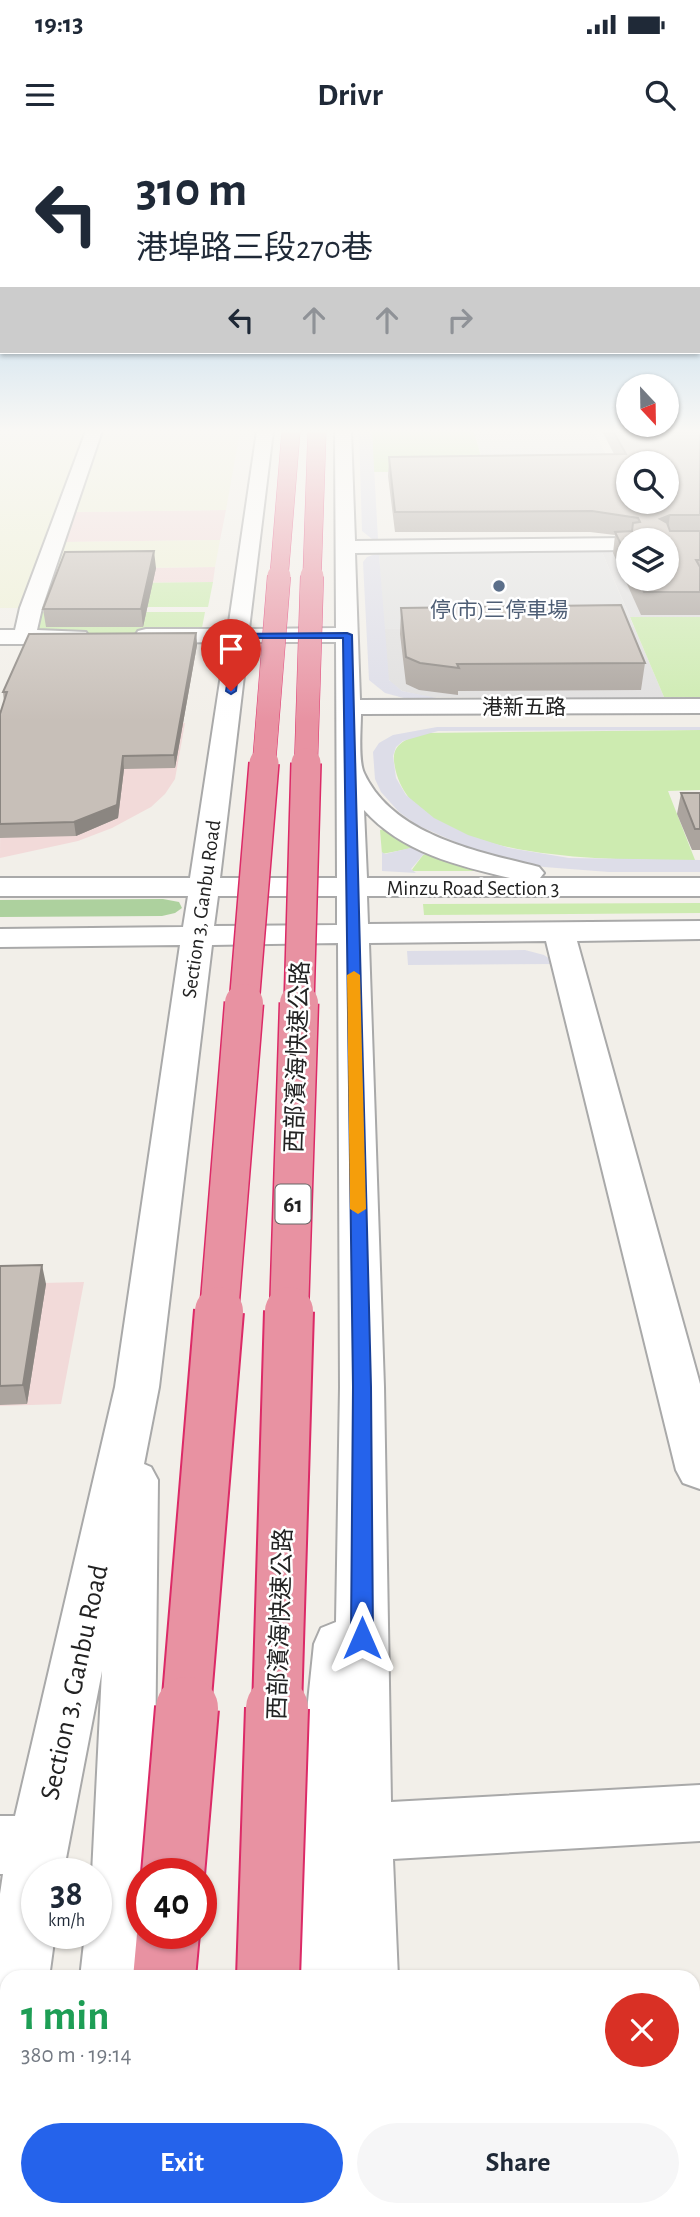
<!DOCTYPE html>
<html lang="en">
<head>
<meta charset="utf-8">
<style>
	body { margin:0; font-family:"Alegreya Sans","Noto Sans TC",sans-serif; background:#f6f6f7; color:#1f2937; height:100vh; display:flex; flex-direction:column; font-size:26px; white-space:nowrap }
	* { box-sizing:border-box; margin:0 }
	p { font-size:23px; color:#747a83 }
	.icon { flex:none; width:38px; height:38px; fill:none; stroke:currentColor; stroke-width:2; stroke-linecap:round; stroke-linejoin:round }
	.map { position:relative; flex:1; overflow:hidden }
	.sheet { position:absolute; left:0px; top:1830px; width:700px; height:247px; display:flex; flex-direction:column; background:#fff; border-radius:21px 21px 0 0; box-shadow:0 2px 5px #0004 }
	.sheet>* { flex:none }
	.top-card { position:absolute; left:0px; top:0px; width:700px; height:214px; box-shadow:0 2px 5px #0004; background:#fff; color:#1f2937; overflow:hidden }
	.needle { width:46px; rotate:158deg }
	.controls { position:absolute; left:616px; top:234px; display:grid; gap:14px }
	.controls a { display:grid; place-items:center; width:63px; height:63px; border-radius:50%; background:#fff; box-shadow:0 2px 5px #0004; font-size:35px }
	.speed { position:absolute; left:21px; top:1718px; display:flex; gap:14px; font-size:35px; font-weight:700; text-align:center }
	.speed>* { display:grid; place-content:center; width:91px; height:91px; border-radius:50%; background:#fff; box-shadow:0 2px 5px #0004; line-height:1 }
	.speed small { font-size:18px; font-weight:400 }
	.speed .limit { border:10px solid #d22; background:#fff; color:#111 }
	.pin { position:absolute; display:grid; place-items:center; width:60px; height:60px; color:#fff; margin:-72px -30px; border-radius:50% 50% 50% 0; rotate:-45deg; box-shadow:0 0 7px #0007 }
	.pin .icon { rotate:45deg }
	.me { position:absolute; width:77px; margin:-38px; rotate:0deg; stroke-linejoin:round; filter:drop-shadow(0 0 5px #0008) }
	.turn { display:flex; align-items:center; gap:24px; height:147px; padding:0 21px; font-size:32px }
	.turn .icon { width:91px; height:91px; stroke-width:2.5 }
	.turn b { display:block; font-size:49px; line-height:60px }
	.lanes { display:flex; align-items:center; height:66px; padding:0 21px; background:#0003; justify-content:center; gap:35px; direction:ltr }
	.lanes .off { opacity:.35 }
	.round { display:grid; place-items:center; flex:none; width:74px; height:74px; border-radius:37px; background:#f6f6f7 }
	.headline { display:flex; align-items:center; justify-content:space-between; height:119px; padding:0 21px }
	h1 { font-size:42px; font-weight:600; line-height:52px; color:#1e9e55 }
	.cta { display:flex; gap:14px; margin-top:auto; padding:14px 21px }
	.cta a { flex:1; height:80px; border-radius:42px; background:#2563eb; color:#fff; font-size:28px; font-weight:600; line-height:80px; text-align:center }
	.cta a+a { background:#f6f6f7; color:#1f2937 }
	.status { display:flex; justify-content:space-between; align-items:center; height:49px; padding:0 35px; background:#fff; direction:ltr }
	.status svg { height:19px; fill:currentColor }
	header { display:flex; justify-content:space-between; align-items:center; height:91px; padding:0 21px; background:#fff; font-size:32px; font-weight:600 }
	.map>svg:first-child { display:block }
</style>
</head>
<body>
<div class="status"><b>19:13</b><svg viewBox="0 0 49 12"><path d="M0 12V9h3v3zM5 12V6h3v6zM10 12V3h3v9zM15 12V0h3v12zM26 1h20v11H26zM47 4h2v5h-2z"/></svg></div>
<header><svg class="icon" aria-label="menu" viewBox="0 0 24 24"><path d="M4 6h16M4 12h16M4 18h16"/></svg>Drivr<svg class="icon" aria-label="search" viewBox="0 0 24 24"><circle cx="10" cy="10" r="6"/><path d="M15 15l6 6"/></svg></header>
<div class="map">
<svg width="700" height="2077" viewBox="0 0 700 2077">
	<rect width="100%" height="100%" fill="#f2efe9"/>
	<path fill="#e0dfdf" d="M 602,412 L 628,412 L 628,439 L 667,439 L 700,412 L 700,477 L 630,477 Z
		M 634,487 L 664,557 L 428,557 L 402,551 L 391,543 L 388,538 L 384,489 Z"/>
	<path fill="#f2dad9" d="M 226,370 L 220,400 L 64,402 L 74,372 Z
		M 215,427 L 213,442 L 50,444 L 55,429 Z
		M 185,583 L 175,639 L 165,654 L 151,667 L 112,688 L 78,701 L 0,718 L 1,586 Z
		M 84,1142 L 61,1264 L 0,1266 L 0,1144 Z"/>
	<path fill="#eef0d5" d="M 0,291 L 87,291 L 20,468 L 0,468 Z
		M 102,291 L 240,291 L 226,370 L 74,372 Z
		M 220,400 L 215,427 L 55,429 L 64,402 Z"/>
	<path fill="#cdebb0" d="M 372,291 L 474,291 L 485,331 L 373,332 Z
		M 213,442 L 208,467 L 42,467 L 50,444 Z
		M 41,472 L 205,472 L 201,493 L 36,494 Z
		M 630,477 L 700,477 L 700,557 L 664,557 Z
		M 700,572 L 700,575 L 421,574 Z
		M 700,590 L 700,650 L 668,651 L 695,720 C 620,720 405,725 394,621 C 392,602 411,597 426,593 Z
		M 385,689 L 414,707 L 413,708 L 382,714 L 380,690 Z
		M 428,713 L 480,730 L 481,731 L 411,731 L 423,715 Z
		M 700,763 L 700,773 L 424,775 L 423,764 Z"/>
	<path fill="#add19e" d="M 163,759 L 179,762 L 182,768 L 175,773 L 162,776 L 0,777 L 0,760 Z"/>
	<path fill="#e2e2e2" d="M 474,291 L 594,291 L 613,329 L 485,330 Z
		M 602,412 L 634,487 L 384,489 L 379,414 Z"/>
	<path fill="#dddde8" d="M 359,291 L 372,291 L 378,399 L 700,396 L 700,400 L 384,401 L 372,399 L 362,391 Z
		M 628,409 L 628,412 L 379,414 L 389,540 L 402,551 L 437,558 L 700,557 L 700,560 L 411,560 L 385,553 L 369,540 L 363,422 L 367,417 L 381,412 Z
		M 437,587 L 700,587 L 700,590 L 438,591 L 403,601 L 396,607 L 393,616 L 396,638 L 406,655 L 434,678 L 468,695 L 509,708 L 569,718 L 700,720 L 700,732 L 609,732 L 544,727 L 478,712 L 417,685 L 399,672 L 381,652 L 375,639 L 373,612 L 379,603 L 393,595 Z
		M 414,707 L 428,713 L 423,715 L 411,729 L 416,733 L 382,731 L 382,712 L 385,714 Z
		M 525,810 L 544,815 L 557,824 L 408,825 L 407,811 Z"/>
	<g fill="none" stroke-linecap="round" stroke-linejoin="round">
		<defs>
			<path id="minor" d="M 86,291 L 102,291 L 42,468 L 37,490 L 86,492 L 89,497 L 86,502 L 78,504 L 0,504 L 0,490 L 15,490 L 20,468 Z
				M 257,291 L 273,291 L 249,489 L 336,488 L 335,291 L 351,291 L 355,401 L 628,398 L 635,401 L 628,401 L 628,410 L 355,413 L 360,560 L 700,559 L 700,573 L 361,574 C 361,589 358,621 364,633 C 393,696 480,712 539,727 L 544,733 L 540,738 L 700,738 L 700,756 L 367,756 L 368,784 L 700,781 L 700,799 L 577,801 L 700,1244 L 700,1349 L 683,1343 L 676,1330 L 546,801 L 369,803 L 384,1247 L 391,1662 L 700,1645 L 700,1701 L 393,1719 L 398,1838 L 290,1838 L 292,1716 L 314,1504 L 321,1488 L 336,1482 L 340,1247 L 338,803 L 212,805 L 159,1247 L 144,1324 L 151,1327 L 158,1340 L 154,1719 L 152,1734 L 142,1734 L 142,1794 L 147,1794 L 143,1838 L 80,1838 L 85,1794 L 96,1794 L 96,1734 L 92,1734 L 102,1531 L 63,1734 L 37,1734 L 37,1794 L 55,1794 L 49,1838 L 7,1838 L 7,1865 L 0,1862 L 0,1754 L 3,1734 L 0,1734 L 0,1676 L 15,1676 L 115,1247 L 180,805 L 0,807 L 0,789 L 183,787 L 188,756 L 0,756 L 0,738 L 190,738 L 226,502 L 146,503 L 138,501 L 135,496 L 138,491 L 146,489 L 228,489 ZM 248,502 L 336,502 L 337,738 L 220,738 ZM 364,670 C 401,712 458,726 510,738 L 367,738 ZM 218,756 L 337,756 L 337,785 L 214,786 Z
				M 7,1871 L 7,1977 L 0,1980 L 0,1873 Z
				M 51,2070 L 121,2070 L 120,2077 L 50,2077 Z
				M 284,2070 L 411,2070 L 411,2077 L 284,2077 Z"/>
			<path id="highway" d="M 142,1783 L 142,1794 L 199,1794 L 195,1838 L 133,1838 L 137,1794 Z
				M 91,2070 L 161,2070 L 160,2077 L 90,2077 Z
				M 226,2070 L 296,2070 L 296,2077 L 226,2077 Z"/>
		</defs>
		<use href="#minor" stroke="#a9a9a9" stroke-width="4"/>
		<use href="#highway" stroke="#dc2a67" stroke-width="4"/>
		<use href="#minor" fill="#fff" fill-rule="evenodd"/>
		<use href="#highway" fill="#e892a2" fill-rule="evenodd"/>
		<defs>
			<path id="highway-bridge-far5" d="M 279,437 L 291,291
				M 312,437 L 317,291"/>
			<path id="highway-bridge-far4" d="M 264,624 L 279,436
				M 306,624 L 312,436"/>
			<path id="highway-bridge-far3" d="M 244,865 L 264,623
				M 299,865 L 306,623"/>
			<path id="highway-bridge-far2" d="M 219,1173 L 244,863
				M 289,1173 L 299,863"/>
			<path id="highway-bridge-far1" d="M 186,1569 L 219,1171
				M 277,1569 L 289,1171"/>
			<path id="highway-bridge" d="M 173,1734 L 187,1568
				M 268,1838 L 277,1568"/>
		</defs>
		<use href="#highway-bridge-far5" stroke="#dc2a67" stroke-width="19" stroke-linecap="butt"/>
		<use href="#highway-bridge-far4" stroke="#dc2a67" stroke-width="24" stroke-linecap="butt"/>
		<use href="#highway-bridge-far3" stroke="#dc2a67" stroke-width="32" stroke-linecap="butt"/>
		<use href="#highway-bridge-far2" stroke="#dc2a67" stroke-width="41" stroke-linecap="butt"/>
		<use href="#highway-bridge-far1" stroke="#dc2a67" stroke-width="52" stroke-linecap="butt"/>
		<use href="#highway-bridge" stroke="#dc2a67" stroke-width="66" stroke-linecap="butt"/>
		<use href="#highway-bridge-far5" stroke="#e892a2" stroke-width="18"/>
		<use href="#highway-bridge-far4" stroke="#e892a2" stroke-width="23"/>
		<use href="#highway-bridge-far3" stroke="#e892a2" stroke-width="29"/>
		<use href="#highway-bridge-far2" stroke="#e892a2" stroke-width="38"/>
		<use href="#highway-bridge-far1" stroke="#e892a2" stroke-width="48"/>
		<use href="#highway-bridge" stroke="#e892a2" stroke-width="62"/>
	</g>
	<path fill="#aba49e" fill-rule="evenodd" d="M 602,291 L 700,291 L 700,475 L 641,475 L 613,413 L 615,395 L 590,392 L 395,392 L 388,336 L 389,317 L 614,314 ZM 628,401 L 667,439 L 628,439 Z
		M 156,428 L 143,487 L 46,487 L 43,469 Z
		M 401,468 L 645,523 L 641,550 L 458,551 L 458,555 L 419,550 L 406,544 L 400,494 Z
		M 196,493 L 197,505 L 175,628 L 124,629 L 118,678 L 76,696 L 0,698 L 0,574 L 4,562 L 3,552 Z
		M 681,653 L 700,653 L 700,710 L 692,710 L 677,674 Z
		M 0,1126 L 46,1144 L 27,1264 L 0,1265 Z"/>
	<path fill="#8b8681" d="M 670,375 L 667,395 L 660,379 Z
		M 154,411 L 156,428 L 143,487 L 141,469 Z
		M 196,493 L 197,505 L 175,628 L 174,615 Z
		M 123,616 L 124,629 L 118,678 L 76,696 L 74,682 Z
		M 42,1125 L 46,1144 L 27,1264 L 23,1245 Z"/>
	<path fill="#c7bfb8" stroke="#8b8681" stroke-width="2" fill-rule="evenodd" d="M 613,291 L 700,291 L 700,375 L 670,375 L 660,379 L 667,383 L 670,391 L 700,391 L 700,420 L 696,420 L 700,427 L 700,452 L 644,452 L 638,439 L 667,439 L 667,401 L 628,401 L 628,419 L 615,392 L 632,391 L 633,383 L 640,382 L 638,378 L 592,371 L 395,372 L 389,317 L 626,314 ZM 628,324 L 667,324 L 667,362 L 628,362 Z
		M 154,411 L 141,469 L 43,469 L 65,412 Z
		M 621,465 L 645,523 L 457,524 L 459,528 L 420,523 L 406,517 L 401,468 Z
		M 196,493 L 174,615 L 123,616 L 117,665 L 74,682 L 0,684 L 0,574 L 7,552 L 3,552 L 29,494 Z
		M 681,653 L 700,653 L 700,689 L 695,689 Z
		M 42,1125 L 23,1245 L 0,1246 L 0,1126 Z"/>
	<linearGradient id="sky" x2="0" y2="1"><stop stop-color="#8fc0e4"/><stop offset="0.5" stop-color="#f9f8f5"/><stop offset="1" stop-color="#f9f8f5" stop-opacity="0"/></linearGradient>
	<rect width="700" height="582" fill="url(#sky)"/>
	<path fill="#2563eb" stroke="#184099" stroke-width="2" d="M 347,493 L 352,495 L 371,1247 L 373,1498 L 370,1504 L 362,1507 L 354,1504 L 351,1498 L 353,1247 L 343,498 L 242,498 L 236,551 L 231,554 L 226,551 L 235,494 Z"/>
	<path fill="#f59e0b" d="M 354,831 L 360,835 L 366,1069 L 358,1074 L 350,1069 L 347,835 Z"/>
	<circle fill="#5c6f8a" stroke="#fff" stroke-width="2.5" cx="499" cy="446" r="7"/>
	<g text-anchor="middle" stroke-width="5" stroke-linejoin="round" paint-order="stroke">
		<g font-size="21" fill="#4e5e75" stroke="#fff">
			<text x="499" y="477">停(市)三停車場</text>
		</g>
		<g font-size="21" fill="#222" stroke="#fff">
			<text x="524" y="574">港新五路</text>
			<text x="473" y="755">Minzu Road Section 3</text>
			<text transform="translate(201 769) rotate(-82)" y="7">Section 3, Ganbu Road</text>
		</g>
		<rect fill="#fff" stroke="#646464" stroke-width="2" x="275.5" y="1044.5" width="35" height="39" rx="5"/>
		<g font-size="23" font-weight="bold" fill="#222">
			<text x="293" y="1072">61</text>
		</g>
		<g font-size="24" fill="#222" stroke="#fff">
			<text transform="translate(297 917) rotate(-88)" y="8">西部濱海快速公路</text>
			<text transform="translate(280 1484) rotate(-88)" y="8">西部濱海快速公路</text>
		</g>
		<g font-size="28" fill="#222" stroke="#fff">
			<text transform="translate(73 1542) rotate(-78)" y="10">Section 3, Ganbu Road</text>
		</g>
	</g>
</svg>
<div class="controls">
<a><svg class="needle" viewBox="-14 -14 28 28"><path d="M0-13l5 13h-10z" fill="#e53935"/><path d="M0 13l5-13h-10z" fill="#747a83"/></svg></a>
<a><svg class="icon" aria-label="search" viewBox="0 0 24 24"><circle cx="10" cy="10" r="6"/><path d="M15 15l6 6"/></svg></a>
<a><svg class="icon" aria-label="layers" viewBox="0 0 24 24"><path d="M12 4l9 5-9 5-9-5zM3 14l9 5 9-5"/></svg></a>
</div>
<div class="speed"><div>38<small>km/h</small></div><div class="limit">40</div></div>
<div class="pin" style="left:231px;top:551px;background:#d93025"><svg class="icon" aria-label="arrive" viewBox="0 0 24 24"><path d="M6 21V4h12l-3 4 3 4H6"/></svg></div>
<svg class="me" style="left:362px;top:1498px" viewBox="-20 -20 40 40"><path d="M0-17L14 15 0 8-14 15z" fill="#2563eb" stroke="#fff" stroke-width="4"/></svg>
<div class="top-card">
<div class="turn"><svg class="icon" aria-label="left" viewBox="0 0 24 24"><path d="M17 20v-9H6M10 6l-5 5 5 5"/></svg><div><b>310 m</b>港埠路三段270巷</div></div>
<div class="lanes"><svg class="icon" aria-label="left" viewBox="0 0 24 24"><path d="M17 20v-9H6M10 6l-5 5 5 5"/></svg><svg class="icon off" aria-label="ahead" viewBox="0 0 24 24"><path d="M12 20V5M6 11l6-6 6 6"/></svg><svg class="icon off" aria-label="ahead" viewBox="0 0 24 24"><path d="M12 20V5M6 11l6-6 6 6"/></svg><svg class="icon off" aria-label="right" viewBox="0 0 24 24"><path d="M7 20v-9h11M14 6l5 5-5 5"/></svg></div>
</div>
<section class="sheet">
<div class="headline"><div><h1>1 min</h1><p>380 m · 19:14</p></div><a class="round" style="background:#d93025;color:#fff"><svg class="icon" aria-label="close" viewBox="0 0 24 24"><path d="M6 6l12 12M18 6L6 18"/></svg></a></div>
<div class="cta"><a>Exit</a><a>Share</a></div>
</section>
</div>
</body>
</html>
